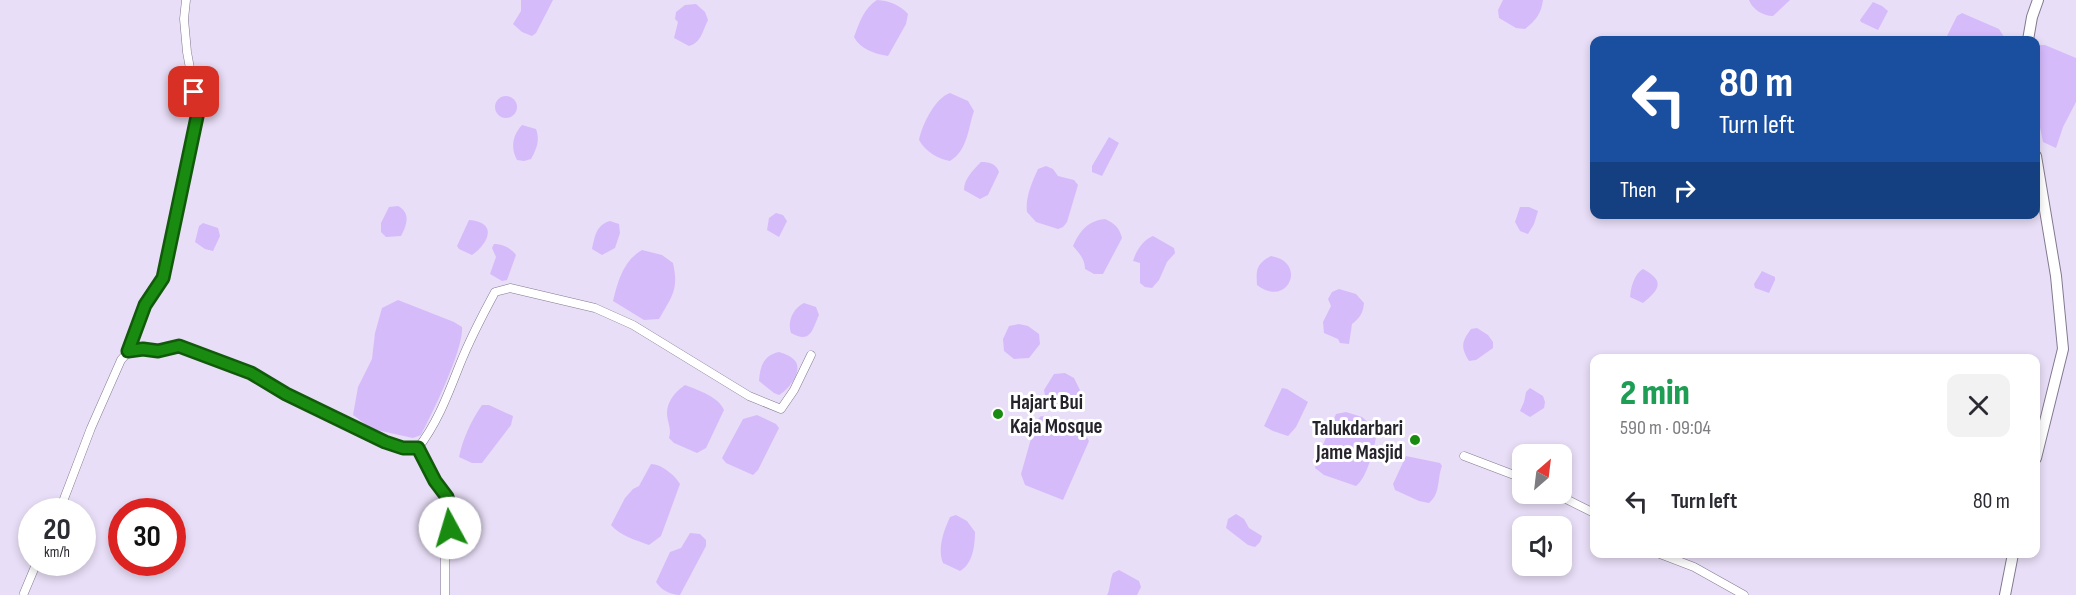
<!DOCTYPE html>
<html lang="en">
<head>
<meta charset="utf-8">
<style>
	body { margin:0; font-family:"Sofia Sans Condensed",sans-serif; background:#f2f2f3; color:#2b2b33; height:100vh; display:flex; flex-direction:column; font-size:22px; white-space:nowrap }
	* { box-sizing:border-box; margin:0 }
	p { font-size:20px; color:#7c7c81 }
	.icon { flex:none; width:33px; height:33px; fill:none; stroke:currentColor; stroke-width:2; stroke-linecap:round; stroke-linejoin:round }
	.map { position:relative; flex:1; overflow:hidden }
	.details { position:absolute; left:1590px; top:354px; width:450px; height:204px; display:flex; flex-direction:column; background:#fff; border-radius:12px; box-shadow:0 3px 9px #0003 }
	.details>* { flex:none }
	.banner { position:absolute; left:1590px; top:36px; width:450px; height:183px; border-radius:12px; box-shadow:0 3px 9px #0003; background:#1a4fa0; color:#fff; overflow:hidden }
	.needle { width:39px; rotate:28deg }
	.tools { position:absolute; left:1512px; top:444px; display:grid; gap:12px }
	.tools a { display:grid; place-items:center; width:60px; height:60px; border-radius:12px; background:#fff; box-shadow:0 3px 9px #0003; font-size:30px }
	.speed { position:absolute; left:18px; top:498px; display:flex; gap:12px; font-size:30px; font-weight:700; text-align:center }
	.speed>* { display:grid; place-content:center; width:78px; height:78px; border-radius:50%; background:#fff; box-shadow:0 3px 9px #0003; line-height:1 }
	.speed small { font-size:15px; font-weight:400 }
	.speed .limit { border:9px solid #d22; background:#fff; color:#111 }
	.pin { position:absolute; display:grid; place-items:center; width:51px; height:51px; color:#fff; margin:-26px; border-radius:12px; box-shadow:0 3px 9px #0006 }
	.me { position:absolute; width:66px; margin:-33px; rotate:354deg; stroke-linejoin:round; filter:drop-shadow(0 0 4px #0008) }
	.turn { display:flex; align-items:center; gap:21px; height:126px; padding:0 30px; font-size:27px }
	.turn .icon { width:78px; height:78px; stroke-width:2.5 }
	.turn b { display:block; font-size:42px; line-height:51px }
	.then { display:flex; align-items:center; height:57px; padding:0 30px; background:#0003; gap:12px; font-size:22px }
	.round { display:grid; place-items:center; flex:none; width:63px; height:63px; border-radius:12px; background:#f2f2f3 }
	.summary { display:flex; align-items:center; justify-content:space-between; height:102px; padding:0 30px }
	h1 { font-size:36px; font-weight:800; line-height:45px; color:#1e9e55 }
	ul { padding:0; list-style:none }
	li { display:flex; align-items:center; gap:18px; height:90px; padding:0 30px }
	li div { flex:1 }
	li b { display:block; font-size:22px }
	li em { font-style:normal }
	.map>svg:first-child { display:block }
</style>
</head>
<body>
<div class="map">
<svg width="2076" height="595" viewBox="0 0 2076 595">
	<rect width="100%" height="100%" fill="#e8def7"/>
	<path fill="#d6bbfb" d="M 521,0 L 553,0 L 536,33 L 532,36 L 522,32 L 513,24 L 521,11 Z
		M 877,0 C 890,1 900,5 908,14 L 906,24 L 888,56 C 875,54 860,49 854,37 C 859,23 864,8 877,0 Z
		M 1503,0 L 1543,0 C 1541,14 1536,20 1525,29 L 1516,28 L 1499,18 L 1498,10 Z
		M 1749,0 L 1790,0 L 1773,16 C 1763,16 1752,9 1749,0 Z
		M 1873,2 L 1882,6 L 1888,11 L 1878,30 L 1861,22 L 1860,20 Z
		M 696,4 L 705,12 L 708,20 C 703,30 701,43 689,46 L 674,38 L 678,22 L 675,19 L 676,12 L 685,5 Z
		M 1962,13 L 1999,29 L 2006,40 L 1945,40 L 1957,16 Z
		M 2036,45 L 2045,45 L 2076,58 L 2076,102 L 2063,127 L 2056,148 L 2043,142 L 2038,118 Z
		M 950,93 L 968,101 L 974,111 C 968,128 968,150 950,161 C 938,159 925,151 919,140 C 922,125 935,98 950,93 Z
		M495 107a11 11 0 1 1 22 0a11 11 0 1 1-22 0Z
		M 522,125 L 536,129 C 540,140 537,148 531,159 L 524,161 L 517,160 C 510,147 513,135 522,125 Z
		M 1109,137 L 1119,143 L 1102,176 L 1092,172 L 1092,166 Z
		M 981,162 C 990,162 996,164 999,172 L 988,195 L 980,199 L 964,190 C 964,179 973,170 981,162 Z
		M 1046,166 L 1053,169 L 1058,176 L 1074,180 L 1078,185 L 1067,222 L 1063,227 L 1058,229 L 1036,222 L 1027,212 C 1025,198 1032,182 1038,169 Z
		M 398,206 C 411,213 407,225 401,236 L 386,237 L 381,232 L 381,223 L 389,207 Z
		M 1520,207 L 1529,207 L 1538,211 L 1534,224 L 1528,234 L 1520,231 L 1515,222 Z
		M 776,213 L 783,215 L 787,221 L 779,237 L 767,230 L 769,218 Z
		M 1105,219 C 1115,224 1119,227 1122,238 L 1103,274 L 1094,274 L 1085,269 C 1085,259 1079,253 1073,246 C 1080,231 1087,221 1105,219 Z
		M 469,220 C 498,222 489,243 472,255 L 459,249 L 457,246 Z
		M 610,221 L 619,224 L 620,233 L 615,248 L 602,255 L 592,249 C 595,236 596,225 610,221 Z
		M 203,223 L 218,228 L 220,236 L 213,251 L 205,249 L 195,242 L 199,226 Z
		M 1153,236 L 1174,248 L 1175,253 L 1167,262 L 1159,280 L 1152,288 L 1145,287 L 1140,283 L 1140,263 L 1133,261 C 1136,251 1143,240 1153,236 Z
		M 494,244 C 502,243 512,249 516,255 L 507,280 L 502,281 L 490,274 L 496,257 L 492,248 Z
		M 642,250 L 662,255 L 673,263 C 679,290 672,296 659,319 L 644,320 L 613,301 C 618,281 623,261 642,250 Z
		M 1271,256 C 1308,262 1288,309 1257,285 C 1256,270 1256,264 1271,256 Z
		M 1643,269 C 1665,281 1660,289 1643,303 L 1630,297 C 1631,287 1634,274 1643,269 Z
		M 1762,271 L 1775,277 L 1775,280 L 1769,293 L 1755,288 L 1754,284 Z
		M 1339,289 L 1356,294 L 1364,303 C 1363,313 1360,318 1352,324 L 1349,344 L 1340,343 L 1338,339 L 1324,333 L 1323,322 L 1331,306 L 1328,299 L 1332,292 Z
		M 398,300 L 454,322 L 462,327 C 464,349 432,414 421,435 L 413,438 L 372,429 L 353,415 L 358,387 L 372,359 L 375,333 L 382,308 Z
		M 804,303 L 816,307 L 819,315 C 812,330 811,344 791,333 C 787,322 793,308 804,303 Z
		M 1019,324 L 1028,326 L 1039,334 L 1040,344 L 1029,358 L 1014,359 L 1004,351 L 1003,339 L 1009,326 Z
		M 1477,328 L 1488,335 L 1493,342 L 1493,348 L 1476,360 L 1469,361 C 1460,347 1462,341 1471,329 Z
		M 779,352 C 785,354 792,356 796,362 C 802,373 788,390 779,395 L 774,393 L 759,381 C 760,366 764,355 779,352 Z
		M 1065,373 L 1074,378 L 1080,390 L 1074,399 L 1079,404 L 1072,411 L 1063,410 L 1046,402 L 1044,390 L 1054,374 Z
		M 685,385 C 698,390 719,397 724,410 L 706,448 L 697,453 L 674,443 L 669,438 C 672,428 667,422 667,413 C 667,401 676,391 685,385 Z
		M 1282,388 L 1287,389 L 1308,402 L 1296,427 L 1288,436 L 1273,431 L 1264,426 Z
		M 1530,388 L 1543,396 L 1545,402 L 1544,408 L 1530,417 L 1520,411 L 1524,402 L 1526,392 Z
		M 482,405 L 489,405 L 513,416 L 511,425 L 482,463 L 472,463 L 459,457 C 463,438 471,421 482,405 Z
		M 1346,412 L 1362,417 L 1377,430 C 1376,443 1367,479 1356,486 L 1324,475 L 1315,468 L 1317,459 L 1336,414 Z
		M 757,415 L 776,424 L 779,428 L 758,470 L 753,475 L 726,463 L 722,458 L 743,419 Z
		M 1041,416 C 1057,418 1083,426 1089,441 L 1063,500 L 1025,485 L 1021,474 L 1036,421 Z
		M 1406,456 L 1440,463 L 1442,466 C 1437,478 1441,493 1429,503 L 1419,501 L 1395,490 L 1393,484 Z
		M 651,464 C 661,464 675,475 680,484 L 661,536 L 649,545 C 636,540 620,536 611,525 L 625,498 L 633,489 L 639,486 Z
		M 1236,514 L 1244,519 L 1249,528 L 1262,536 L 1260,542 L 1255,547 L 1248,545 L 1226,528 L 1228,519 Z
		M 956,515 L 967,521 L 975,532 C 975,545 973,564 960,571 L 943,563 C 937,549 944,530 950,517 Z
		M 690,533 L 700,534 L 706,540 L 706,546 L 680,595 C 671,595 661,590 656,582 L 670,552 L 681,548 Z
		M 1119,570 L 1139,581 L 1141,587 L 1137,595 L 1107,595 C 1110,591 1110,579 1113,573 Z"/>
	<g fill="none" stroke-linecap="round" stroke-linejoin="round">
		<defs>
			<path id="minor" d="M 128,352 L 145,305 L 163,278 L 198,112 L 187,52 L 184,19 L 186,0
				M 418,448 C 438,422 448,394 460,364 C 470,339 482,316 495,292 L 510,288 L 595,308 L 633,325 L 749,396 L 781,409 L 794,390 L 811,355
				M 1464,456 L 1522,478
				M 1556,494 L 1594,513
				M 59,512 L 91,428 L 121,360 L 128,352 L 143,349 L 158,351 L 179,346 L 251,373 L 286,394 L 385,442 L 403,448 L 418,448 L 435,481 L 447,497 L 450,507 L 450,528 L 445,548 L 445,595
				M 1660,554 L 1694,567 L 1744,595
				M 24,593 L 37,562"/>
			<path id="highway" d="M 2028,40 L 2032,17 L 2038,0
				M 2036,156 L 2056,276 L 2063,349 L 2036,458
				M 2005,595 L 2013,554"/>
		</defs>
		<use href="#minor" stroke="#82798f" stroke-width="9"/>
		<use href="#highway" stroke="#82798f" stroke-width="12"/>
		<use href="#minor" stroke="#fff" stroke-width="8"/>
		<use href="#highway" stroke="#fff" stroke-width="10"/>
	</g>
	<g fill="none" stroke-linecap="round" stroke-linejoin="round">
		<defs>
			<path id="route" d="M 194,92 L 198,112 L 163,278 L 145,305 L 128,351 L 143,349 L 158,351 L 179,346 L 251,373 L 286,394 L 385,442 L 403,448 L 418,448 L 435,481 L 447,497 L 450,507 L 450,528"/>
		</defs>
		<use href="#route" stroke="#105a0a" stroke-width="15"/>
		<use href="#route" stroke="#198b10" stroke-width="10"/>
	</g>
	<g fill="#198b10" stroke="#fff" stroke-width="2">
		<circle cx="998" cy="414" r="6"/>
		<circle cx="1415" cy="440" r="6"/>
	</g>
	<g text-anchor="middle" stroke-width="6" stroke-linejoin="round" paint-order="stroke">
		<g font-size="21" font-weight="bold" fill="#26232b" stroke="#fff" text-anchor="start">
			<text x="1010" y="409">Hajart Bui<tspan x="1010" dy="24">Kaja Mosque</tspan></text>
			<text x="1403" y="435" text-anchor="end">Talukdarbari<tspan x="1403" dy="24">Jame Masjid</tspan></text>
		</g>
	</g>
</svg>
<div class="tools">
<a><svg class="needle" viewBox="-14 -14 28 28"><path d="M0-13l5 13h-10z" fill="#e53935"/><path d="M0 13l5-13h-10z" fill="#7c7c81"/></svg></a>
<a><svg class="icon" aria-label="sound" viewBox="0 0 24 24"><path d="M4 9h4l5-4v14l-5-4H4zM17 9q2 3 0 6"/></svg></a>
</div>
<div class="speed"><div>20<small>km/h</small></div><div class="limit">30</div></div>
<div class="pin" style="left:194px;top:92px;background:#d93025"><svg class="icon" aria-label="arrive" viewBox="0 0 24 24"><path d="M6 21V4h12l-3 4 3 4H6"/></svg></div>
<svg class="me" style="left:450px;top:528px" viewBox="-20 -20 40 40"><circle r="19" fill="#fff"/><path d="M0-13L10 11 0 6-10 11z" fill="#198b10"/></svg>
<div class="banner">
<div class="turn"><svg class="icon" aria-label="left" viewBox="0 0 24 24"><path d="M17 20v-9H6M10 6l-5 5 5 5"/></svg><div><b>80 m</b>Turn left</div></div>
<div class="then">Then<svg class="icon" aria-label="right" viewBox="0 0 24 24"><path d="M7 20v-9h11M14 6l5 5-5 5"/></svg></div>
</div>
<section class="details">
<div class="summary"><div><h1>2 min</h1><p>590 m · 09:04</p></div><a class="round"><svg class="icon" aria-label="close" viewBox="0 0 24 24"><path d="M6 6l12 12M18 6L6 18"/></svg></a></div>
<ul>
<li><svg class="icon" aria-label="left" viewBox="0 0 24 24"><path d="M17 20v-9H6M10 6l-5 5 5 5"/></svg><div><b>Turn left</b></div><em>80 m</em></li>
</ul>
</section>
</div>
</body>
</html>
